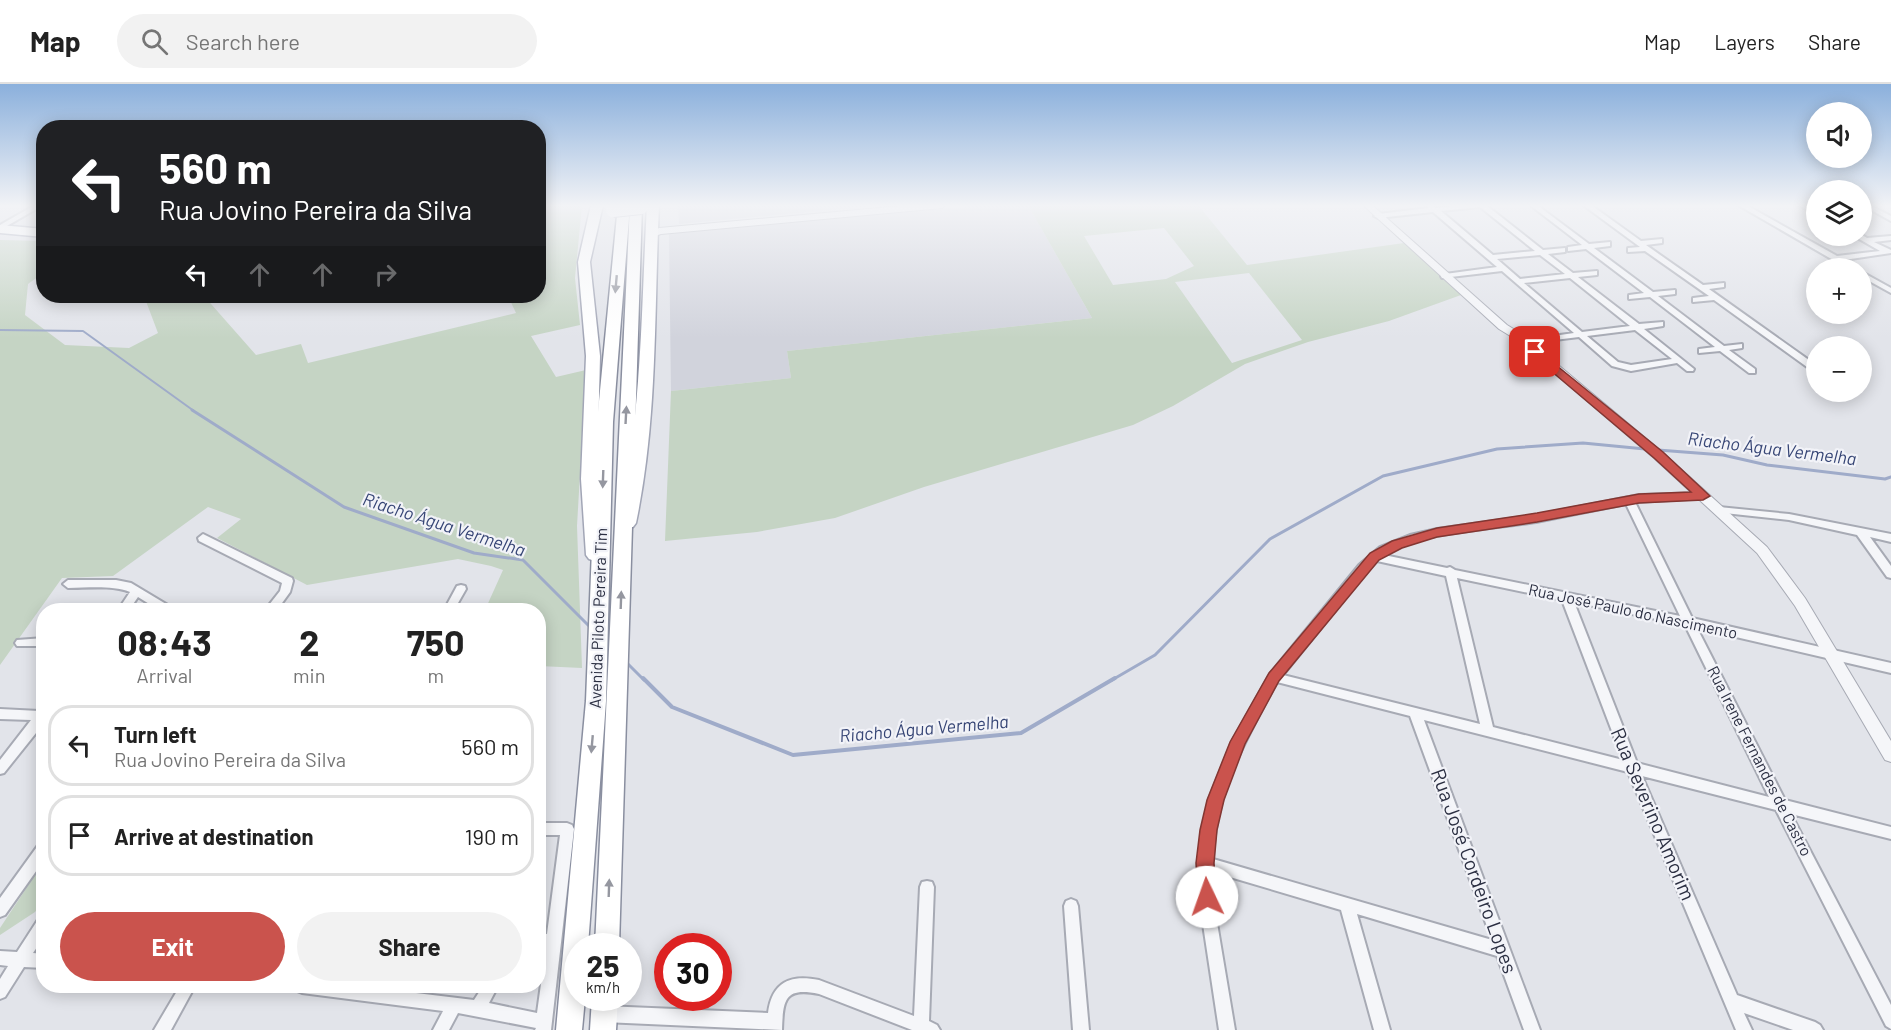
<!DOCTYPE html>
<html lang="en">
<head>
<meta charset="utf-8">
<style>
	body { margin:0; font-family:Barlow,sans-serif; background:#f2f2f2; color:#222; height:100vh; display:flex; flex-direction:column; font-size:22px; white-space:nowrap }
	* { box-sizing:border-box; margin:0 }
	p { font-size:20px; color:#767676 }
	.icon { flex:none; width:33px; height:33px; fill:none; stroke:currentColor; stroke-width:2; stroke-linecap:round; stroke-linejoin:round }
	.map { position:relative; flex:1; overflow:hidden }
	.drawer { position:absolute; left:36px; top:519px; width:510px; height:390px; display:flex; flex-direction:column; background:#fff; border-radius:24px; box-shadow:0 3px 15px #0003 }
	.drawer>* { flex:none }
	.top-card { position:absolute; left:36px; top:36px; width:510px; height:183px; border-radius:24px; box-shadow:0 3px 15px #0003; background:#202124; color:#fff; overflow:hidden }
	.tools { position:absolute; left:1806px; top:18px; display:grid; gap:12px }
	.tools a { display:grid; place-items:center; width:66px; height:66px; border-radius:50%; background:#fff; box-shadow:0 3px 15px #0003; font-size:30px }
	.speed { position:absolute; left:564px; top:849px; display:flex; gap:12px; font-size:30px; font-weight:700; text-align:center }
	.speed>* { display:grid; place-content:center; width:78px; height:78px; border-radius:50%; background:#fff; box-shadow:0 3px 15px #0003; line-height:1 }
	.speed small { font-size:15px; font-weight:400 }
	.speed .limit { border:9px solid #d22; background:#fff; color:#111 }
	.pin { position:absolute; display:grid; place-items:center; width:51px; height:51px; color:#fff; margin:-26px; border-radius:12px; box-shadow:0 3px 9px #0006 }
	.me { position:absolute; width:66px; margin:-33px; rotate:357deg; stroke-linejoin:round; filter:drop-shadow(0 0 4px #0008) }
	.turn { display:flex; align-items:center; gap:21px; height:126px; padding:0 24px; font-size:27px }
	.turn .icon { width:78px; height:78px; stroke-width:2.5 }
	.turn b { display:block; font-size:42px; line-height:51px }
	.lanes { display:flex; align-items:center; height:57px; padding:0 24px; background:#0003; justify-content:center; gap:30px; direction:ltr }
	.lanes .off { opacity:.35 }
	.eta { display:flex; justify-content:space-evenly; align-items:center; height:102px; text-align:center }
	.eta b { font-size:36px; font-weight:700; line-height:42px }
	.cta { display:flex; gap:12px; margin-top:auto; padding:12px 24px }
	.cta a { flex:1; height:69px; border-radius:36px; background:#ca534d; color:#fff; font-size:24px; font-weight:700; line-height:69px; text-align:center }
	.cta a+a { background:#f2f2f2; color:#222 }
	ul { padding:0; list-style:none }
	li { display:flex; align-items:center; gap:18px; height:81px; margin:0 12px 9px; padding:0 12px; border:3px solid #e0e0e0; border-radius:24px }
	li div { flex:1 }
	li b { display:block; font-size:22px }
	li em { font-style:normal }
	header { display:flex; align-items:center; gap:36px; box-sizing:border-box; height:84px; padding:0 30px; background:#fff; border-bottom:2px solid #e0e0e0 }
	header strong { font-size:28px }
	nav { display:flex; gap:33px; margin-inline-start:auto; font-size:21px }
	.search { width:420px; height:54px; background:#f2f2f2; display:flex; align-items:center; gap:15px; box-sizing:border-box; padding:0 21px; border-radius:33px; color:#767676; font-size:22px }
	.map>svg:first-child { display:block }
</style>
</head>
<body>
<header>
<strong>Map</strong>
<div class="search"><svg class="icon" aria-label="search" viewBox="0 0 24 24"><circle cx="10" cy="10" r="6"/><path d="M15 15l6 6"/></svg>Search here</div>
<nav><a>Map</a><a>Layers</a><a>Share</a></nav>
</header>
<div class="map">
<svg width="1891" height="946" viewBox="0 0 1891 946">
	<rect width="100%" height="100%" fill="#e2e4ea"/>
	<path fill="#d1d3dc" d="M 678,121 L 880,121 L 679,140 Z
		M 987,121 L 1028,121 L 1092,234 L 787,267 L 791,294 L 671,307 L 669,150 Z"/>
	<path fill="#c5d4c4" fill-rule="evenodd" d="M 539,121 L 582,121 L 575,194 L 580,241 L 531,252 L 556,293 L 586,286 L 577,442 L 582,584 L 539,582 L 538,526 L 485,526 L 503,486 L 491,482 L 458,475 L 307,501 L 217,454 L 241,435 L 208,423 L 113,492 L 62,494 L 0,581 L 0,156 L 43,157 L 43,189 L 28,200 L 25,231 L 65,261 L 129,264 L 158,249 L 144,212 L 204,212 L 256,271 L 301,260 L 308,279 L 516,229 L 508,212 L 538,212 Z
		M 1028,121 L 1198,121 L 1247,181 L 1404,159 L 1461,211 L 1389,237 L 1308,258 L 1245,280 L 1173,322 L 1133,341 L 924,403 L 835,434 L 757,448 L 665,457 L 671,307 L 791,294 L 787,267 L 1092,234 ZM 1164,144 L 1194,182 L 1166,195 L 1113,201 L 1084,152 ZM 1249,189 L 1302,256 L 1232,279 L 1175,198 Z
		M 43,779 L 43,817 L 35,828 L 0,851 L 0,844 Z"/>
	<g fill="none" stroke-linecap="round" stroke-linejoin="round">
		<path stroke="#9fabc9" stroke-width="2" d="M 0,246 L 83,247 L 194,327"/>
		<path stroke="#9fabc9" stroke-width="3" d="M 192,326 L 344,423 L 474,469 L 523,476 L 592,545
			M 1658,366 L 1723,371 L 1767,381 L 1885,395 L 1891,393
			M 627,579 L 644,596
			M 1112,596 L 1155,571 L 1270,455 L 1383,392 L 1497,365 L 1583,359 L 1645,365"/>
		<path stroke="#9fabc9" stroke-width="4" d="M 643,594 L 672,623 L 793,671 L 1021,649 L 1115,594"/>
		<defs>
			<path id="minor" d="M 35,121 L 43,121 L 0,146 L 0,141 Z
				M 1426,121 L 1433,121 L 1436,124 L 1461,121 L 1486,121 L 1543,166 L 1565,164 L 1565,168 L 1548,170 L 1573,189 L 1597,187 L 1597,191 L 1578,193 L 1639,240 L 1663,238 L 1663,242 L 1644,245 L 1694,285 L 1693,287 L 1687,287 L 1677,279 L 1631,287 L 1612,282 L 1579,253 L 1522,260 L 1522,256 L 1525,256 L 1574,249 L 1502,187 L 1442,194 L 1441,192 L 1445,190 L 1497,183 L 1433,128 L 1378,134 L 1374,132 L 1378,130 L 1429,124 ZM 1480,123 L 1535,167 L 1493,171 L 1441,127 ZM 1540,171 L 1565,190 L 1520,195 L 1497,175 ZM 1570,194 L 1630,242 L 1582,248 L 1524,199 ZM 1635,246 L 1672,275 L 1631,281 L 1618,278 L 1587,252 Z
				M 1530,121 L 1537,121 L 1589,160 L 1610,158 L 1610,162 L 1594,164 L 1653,208 L 1675,206 L 1675,210 L 1658,212 L 1724,262 L 1742,260 L 1742,264 L 1729,266 L 1755,285 L 1755,289 L 1749,289 L 1720,267 L 1699,269 L 1699,265 L 1715,263 L 1650,213 L 1629,215 L 1629,211 L 1644,209 L 1586,165 L 1568,167 L 1568,163 L 1582,161 Z
				M 1583,121 L 1591,121 L 1641,157 L 1662,155 L 1662,159 L 1646,161 L 1703,201 L 1724,199 L 1724,203 L 1709,205 L 1813,279 L 1813,283 L 1807,283 L 1714,216 L 1693,218 L 1693,214 L 1709,212 L 1645,167 L 1628,168 L 1628,164 L 1640,163 Z
				M 1738,121 L 1746,121 L 1837,172 L 1880,167 L 1854,152 L 1862,151 L 1867,154 L 1891,152 L 1891,156 L 1874,158 L 1891,166 L 1891,169 L 1844,176 L 1856,184 L 1847,184 Z
				M 1799,121 L 1807,121 L 1816,126 L 1816,131 Z
				M 1862,121 L 1869,121 L 1891,132 L 1891,137 Z
				M 1862,188 L 1891,204 L 1891,209 L 1862,193 Z
				M 1703,409 L 1706,410 L 1708,412 L 1706,414 L 1635,418 L 1692,534 L 1891,579 L 1891,589 L 1697,544 L 1785,716 L 1891,743 L 1891,755 L 1791,730 L 1891,921 L 1891,945 L 1886,942 L 1776,726 L 1642,692 L 1737,911 L 1815,938 L 1820,941 L 1823,946 L 1793,946 L 1744,929 L 1752,946 L 1736,946 L 1628,688 L 1424,636 L 1540,946 L 1524,946 L 1497,872 L 1357,830 L 1390,946 L 1374,946 L 1341,826 L 1213,788 L 1215,827 L 1235,946 L 1219,946 L 1201,827 L 1199,799 L 1198,779 L 1209,715 L 1232,658 L 1270,590 L 1359,481 L 1380,463 L 1410,451 L 1437,445 L 1537,431 L 1639,411 ZM 1626,420 L 1680,532 L 1455,486 L 1450,483 L 1447,484 L 1384,471 C 1411,449 1500,444 1536,438 C 1566,432 1596,426 1626,420 ZM 1377,477 L 1446,492 L 1480,640 L 1283,591 L 1367,487 ZM 1457,494 L 1562,516 L 1623,676 L 1493,643 ZM 1574,518 L 1685,541 L 1769,713 L 1637,679 ZM 1277,598 L 1410,632 L 1492,856 L 1213,775 C 1215,708 1246,655 1277,598 Z
				M 1719,423 L 1789,430 L 1891,450 L 1891,458 L 1870,453 L 1891,482 L 1891,494 L 1887,493 L 1857,451 L 1789,436 L 1715,428 L 1714,426 L 1715,424 Z
				M 203,450 L 292,494 L 293,497 L 290,508 L 277,526 L 265,526 L 280,507 L 282,499 L 199,457 L 198,454 Z
				M 68,496 L 116,496 L 131,499 L 171,523 L 173,526 L 159,526 L 138,513 L 129,526 L 118,526 L 130,508 C 111,501 88,504 68,504 L 63,500 Z
				M 461,501 L 465,502 L 466,505 L 454,526 L 444,526 L 457,502 Z
				M 44,554 L 44,562 L 17,562 L 15,559 L 17,556 Z
				M 44,624 L 44,639 L 4,689 L 0,690 L 0,676 L 31,636 L 0,635 L 0,625 L 39,627 Z
				M 538,739 L 567,739 L 572,741 L 574,745 L 551,946 L 535,946 L 536,944 L 458,929 L 449,946 L 433,946 L 443,927 L 302,909 L 297,907 L 295,902 L 358,902 L 474,916 L 483,902 L 498,902 L 489,919 L 537,929 L 546,864 L 538,863 L 538,849 L 547,850 L 560,751 L 538,751 Z
				M 44,758 L 44,776 L 5,831 L 0,833 L 0,814 L 39,760 Z
				M 927,797 L 932,798 L 934,803 L 929,937 L 937,941 L 940,946 L 912,946 L 819,910 C 785,903 783,915 782,946 L 604,938 L 599,935 L 596,930 L 599,925 L 604,922 L 768,929 C 772,898 790,890 819,896 L 914,932 L 920,803 L 922,798 Z
				M 1071,815 L 1076,817 L 1078,822 L 1089,946 L 1073,946 L 1064,822 L 1066,817 Z
				M 44,832 L 44,853 L 33,869 L 44,870 L 44,884 L 24,883 L 5,913 L 0,915 L 0,895 L 8,882 L 0,881 L 0,867 L 17,868 L 39,834 Z
				M 180,902 L 195,902 L 171,946 L 154,946 Z"/>
			<path id="tertiary" d="M 912,121 L 946,121 L 942,124 L 661,150 L 652,153 L 647,150 L 659,144 Z
				M 1363,121 L 1372,121 L 1507,241 L 1520,249 L 1662,368 L 1767,463 L 1805,514 L 1891,657 L 1891,678 L 1885,676 L 1795,522 L 1757,469 L 1654,374 L 1512,253 L 1499,245 Z"/>
			<path id="primary" d="M 591,121 L 603,121 L 590,178 L 600,272 L 597,395 L 604,471 L 601,475 L 595,477 L 589,475 L 586,471 L 581,395 L 586,272 L 578,178 Z
				M 647,121 L 659,121 C 654,228 658,334 636,439 L 633,443 L 621,443 L 618,439 C 642,334 641,228 647,121 Z
				M 0,141 L 44,145 L 44,153 L 0,149 Z"/>
			<path id="trunk" d="M 618,121 L 630,121 L 613,338 L 606,617 L 588,862 L 578,862 L 578,914 L 585,914 L 582,946 L 556,946 L 586,617 L 597,338 Z
				M 630,121 L 642,121 L 619,862 L 595,862 Z
				M 592,914 L 618,914 L 616,946 L 590,946 Z"/>
		</defs>
		<use href="#minor" stroke="#a7aab4" stroke-width="4"/>
		<use href="#tertiary" stroke="#a7aab4" stroke-width="2"/>
		<use href="#primary" stroke="#a2a6b6" stroke-width="3"/>
		<use href="#trunk" stroke="#8a8fa0" stroke-width="3"/>
		<use href="#minor" fill="#f5f6f9" fill-rule="evenodd"/>
		<use href="#tertiary" fill="#f5f6f9" fill-rule="evenodd"/>
		<use href="#primary" fill="#fff" fill-rule="evenodd"/>
		<use href="#trunk" fill="#fff" fill-rule="evenodd"/>
		<defs>
			<path id="primary-bridge" d="M 613,126 L 641,123"/>
		</defs>
		<use href="#primary-bridge" stroke="#a2a6b6" stroke-width="16" stroke-linecap="butt"/>
		<use href="#primary-bridge" stroke="#fff" stroke-width="14"/>
	</g>
	<defs><path id="oneway-solid" d="M-6-.8H1V-3.2L6.5 0L1 3.2V.8H-6Z" transform="scale(1.5)"/></defs>
	<g fill="#9597a0">
		<use href="#oneway-solid" transform="translate(616 200) rotate(95)"/>
		<use href="#oneway-solid" transform="translate(626 331) rotate(-87)"/>
		<use href="#oneway-solid" transform="translate(603 395) rotate(92)"/>
		<use href="#oneway-solid" transform="translate(621 516) rotate(-88)"/>
		<use href="#oneway-solid" transform="translate(592 660) rotate(95)"/>
		<use href="#oneway-solid" transform="translate(609 804) rotate(-88)"/>
	</g>
	<linearGradient id="sky" x2="0" y2="1"><stop stop-color="#8bb0dc"/><stop offset="0.48" stop-color="#f2f3f6"/><stop offset="1" stop-color="#f2f3f6" stop-opacity="0"/></linearGradient>
	<rect width="1891" height="254" fill="url(#sky)"/>
	<path fill="#ca534d" stroke="#833632" stroke-width="1.5" d="M 1535,264 L 1663,368 L 1710,412 L 1703,416 L 1639,419 L 1537,438 L 1437,453 L 1402,464 L 1379,476 L 1279,597 L 1245,660 L 1224,716 L 1217,746 L 1214,779 L 1216,813 L 1213,819 L 1207,822 L 1200,819 L 1198,813 L 1196,779 L 1200,746 L 1207,716 L 1230,658 L 1269,589 L 1370,469 L 1392,457 L 1437,444 L 1537,429 L 1639,410 L 1691,408 L 1654,374 L 1531,270 L 1531,265 Z"/>
	<g text-anchor="middle" stroke-width="4.5" stroke-linejoin="round" paint-order="stroke">
		<g font-size="16" fill="#2b2f42" stroke="#f2f3f8">
			<text transform="translate(1633 527) rotate(12)" y="6">Rua José Paulo do Nascimento</text>
			<text transform="translate(598 534) rotate(-88)" y="6">Avenida Piloto Pereira Tim</text>
			<text transform="translate(1760 677) rotate(63)" y="6">Rua Irene Fernandes de Castro</text>
		</g>
		<g font-size="18" font-style="italic" fill="#364575" stroke="#f2f3f8">
			<text transform="translate(1772 365) rotate(7)" y="6">Riacho Água Vermelha</text>
			<text transform="translate(444 441) rotate(18)" y="6">Riacho Água Vermelha</text>
			<text transform="translate(924 645) rotate(-5)" y="6">Riacho Água Vermelha</text>
		</g>
		<g font-size="20" fill="#2b2f42" stroke="#f2f3f8">
			<text transform="translate(1653 730) rotate(67)" y="7">Rua Severino Amorim</text>
			<text transform="translate(1474 787) rotate(70)" y="7">Rua José Cordeiro Lopes</text>
		</g>
	</g>
</svg>
<div class="tools">
<a><svg class="icon" aria-label="sound" viewBox="0 0 24 24"><path d="M4 9h4l5-4v14l-5-4H4zM17 9q2 3 0 6"/></svg></a>
<a><svg class="icon" aria-label="layers" viewBox="0 0 24 24"><path d="M12 4l9 5-9 5-9-5zM3 14l9 5 9-5"/></svg></a>
<a>+</a>
<a>−</a>
</div>
<div class="speed"><div>25<small>km/h</small></div><div class="limit">30</div></div>
<div class="pin" style="left:1535px;top:268px;background:#d93025"><svg class="icon" aria-label="arrive" viewBox="0 0 24 24"><path d="M6 21V4h12l-3 4 3 4H6"/></svg></div>
<svg class="me" style="left:1207px;top:813px" viewBox="-20 -20 40 40"><circle r="19" fill="#fff"/><path d="M0-13L10 11 0 6-10 11z" fill="#ca534d"/></svg>
<div class="top-card">
<div class="turn"><svg class="icon" aria-label="left" viewBox="0 0 24 24"><path d="M17 20v-9H6M10 6l-5 5 5 5"/></svg><div><b>560 m</b>Rua Jovino Pereira da Silva</div></div>
<div class="lanes"><svg class="icon" aria-label="left" viewBox="0 0 24 24"><path d="M17 20v-9H6M10 6l-5 5 5 5"/></svg><svg class="icon off" aria-label="ahead" viewBox="0 0 24 24"><path d="M12 20V5M6 11l6-6 6 6"/></svg><svg class="icon off" aria-label="ahead" viewBox="0 0 24 24"><path d="M12 20V5M6 11l6-6 6 6"/></svg><svg class="icon off" aria-label="right" viewBox="0 0 24 24"><path d="M7 20v-9h11M14 6l5 5-5 5"/></svg></div>
</div>
<section class="drawer">
<div class="eta">
<div><b>08:43</b><p>Arrival</p></div>
<div><b>2</b><p>min</p></div>
<div><b>750</b><p>m</p></div>
</div>
<ul>
<li><svg class="icon" aria-label="left" viewBox="0 0 24 24"><path d="M17 20v-9H6M10 6l-5 5 5 5"/></svg><div><b>Turn left</b><p>Rua Jovino Pereira da Silva</p></div><em>560 m</em></li>
<li><svg class="icon" aria-label="arrive" viewBox="0 0 24 24"><path d="M6 21V4h12l-3 4 3 4H6"/></svg><div><b>Arrive at destination</b></div><em>190 m</em></li>
</ul>
<div class="cta"><a>Exit</a><a>Share</a></div>
</section>
</div>
</body>
</html>
